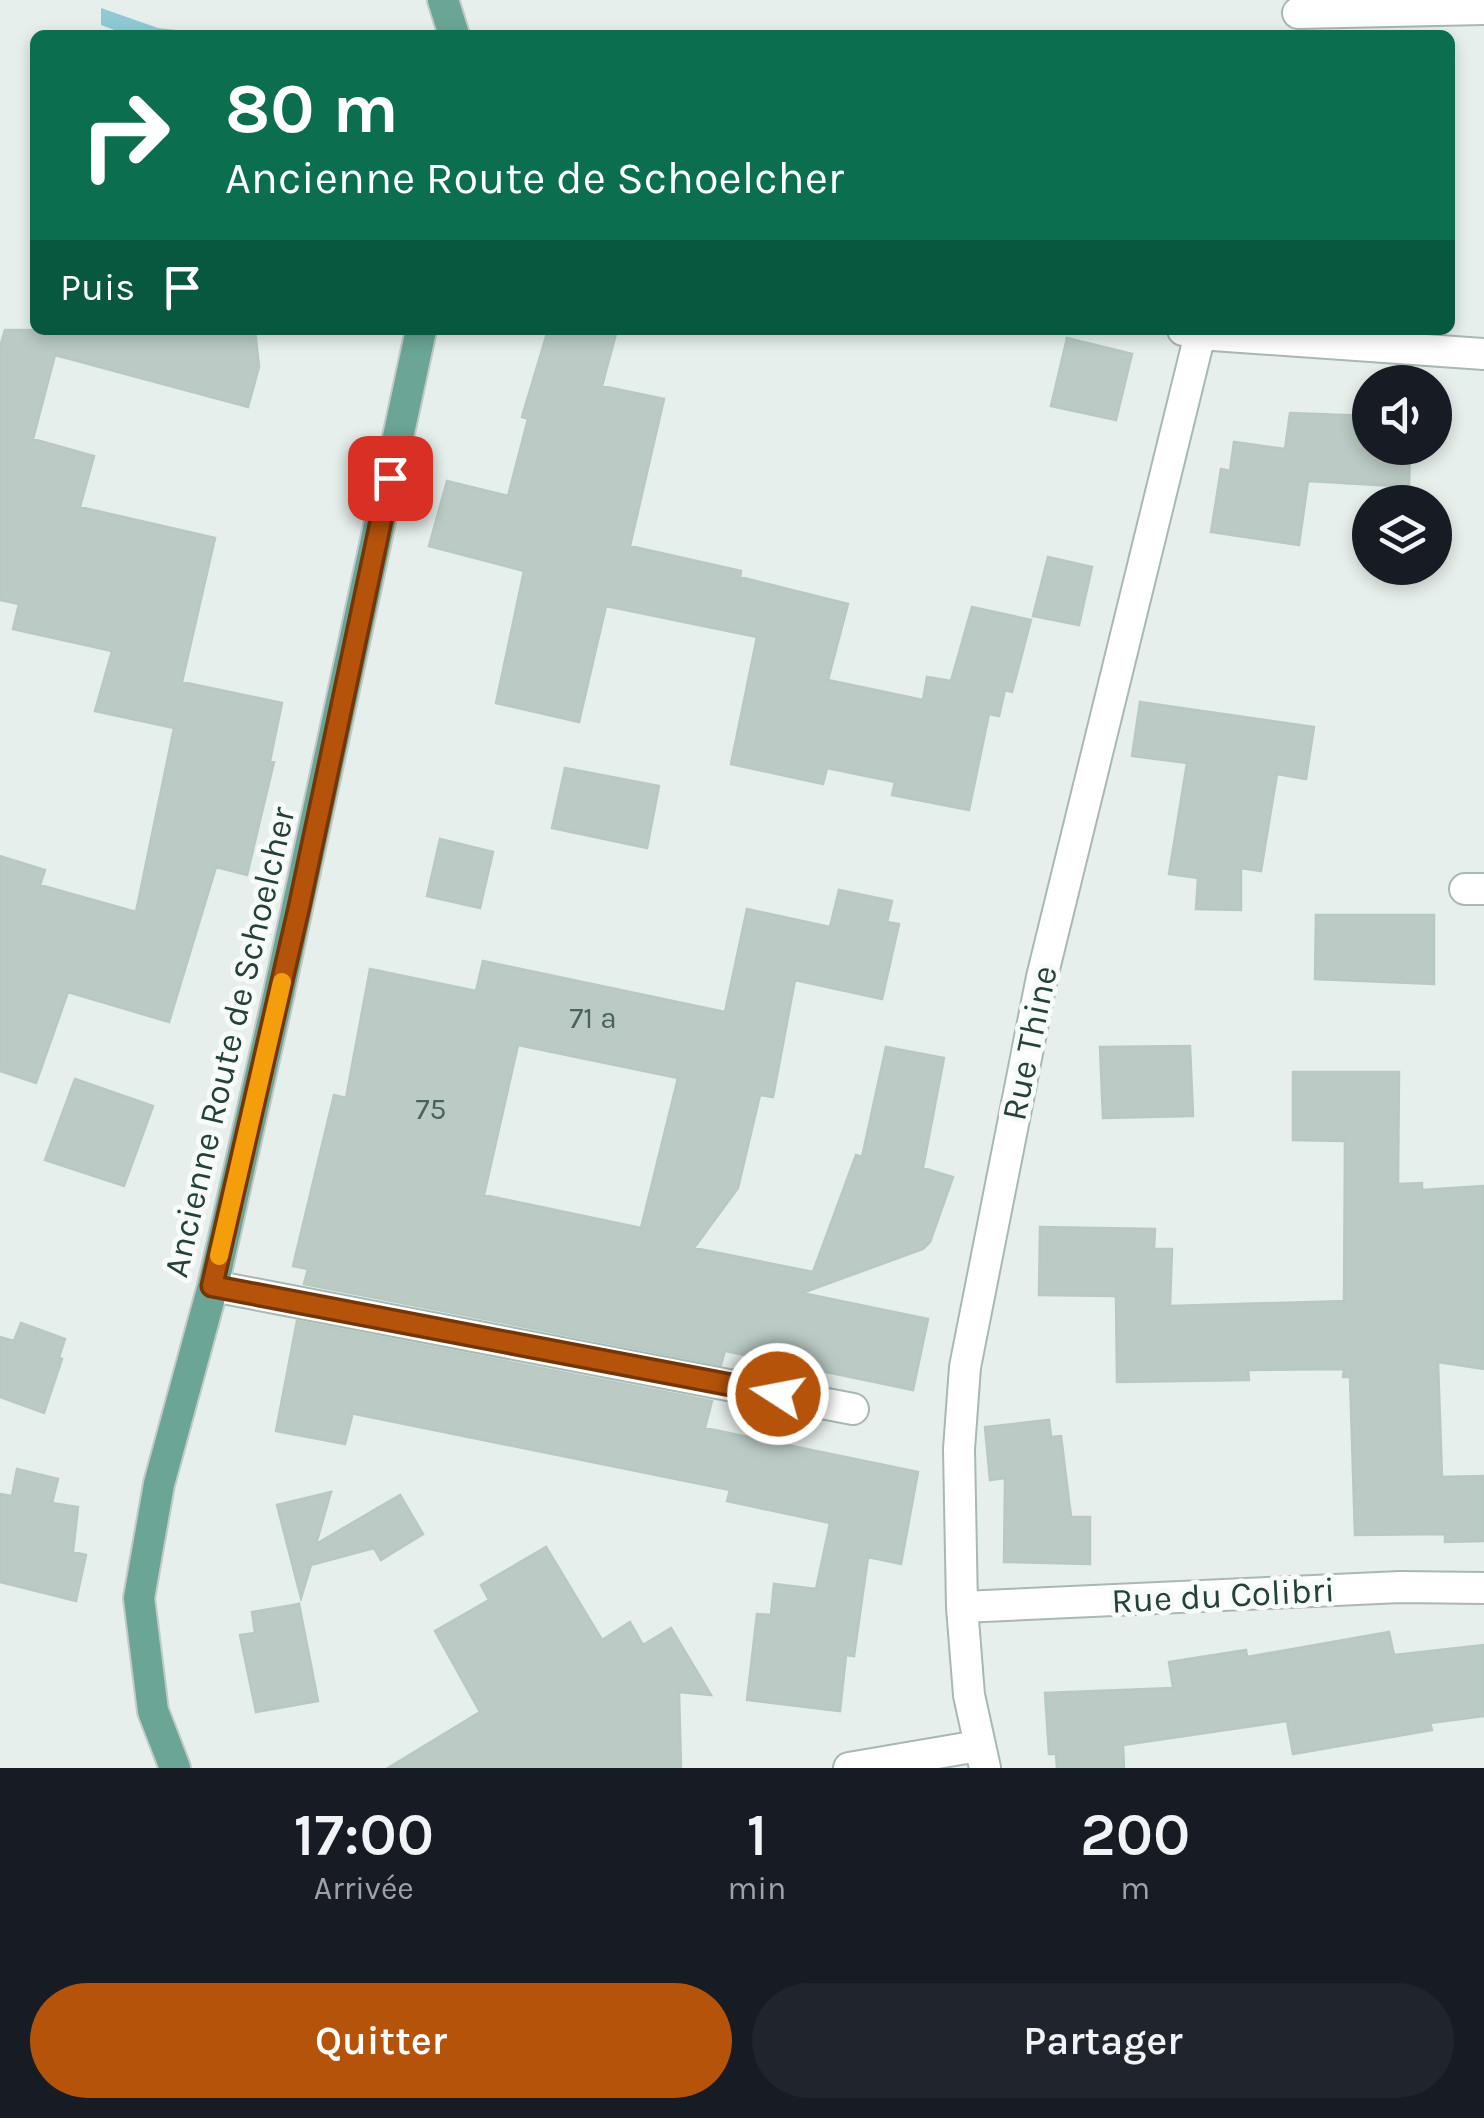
<!DOCTYPE html>
<html lang="fr">
<head>
<meta charset="utf-8">
<style>
	body { margin:0; font-family:Karla,sans-serif; background:#20242c; color:#f1f3f6; height:100vh; display:flex; flex-direction:column; font-size:38px; white-space:nowrap }
	* { box-sizing:border-box; margin:0 }
	p { font-size:32px; color:#9ea1a6 }
	.icon { flex:none; width:55px; height:55px; fill:none; stroke:currentColor; stroke-width:2; stroke-linecap:round; stroke-linejoin:round }
	.map { position:relative; height:1768px; overflow:hidden }
	.panel { display:flex; flex-direction:column; background:#171b24; flex:1 }
	.panel>* { flex:none }
	.guide { position:absolute; left:30px; top:30px; width:1425px; height:305px; border-radius:15px; box-shadow:0 5px 15px #0003; background:#0b6e4f; color:#fff; overflow:hidden }
	.buttons { position:absolute; left:1352px; top:365px; display:grid; gap:20px }
	.buttons a { display:grid; place-items:center; width:100px; height:100px; border-radius:50%; background:#171b24; box-shadow:0 5px 15px #0003; font-size:50px }
	.pin { position:absolute; display:grid; place-items:center; width:85px; height:85px; color:#fff; margin:-42px; border-radius:20px; box-shadow:0 5px 15px #0006 }
	.me { position:absolute; width:110px; margin:-55px; rotate:281deg; stroke-linejoin:round; filter:drop-shadow(0 0 8px #0008) }
	.turn { display:flex; align-items:center; gap:35px; height:210px; padding:0 30px; font-size:45px }
	.turn .icon { width:130px; height:130px; stroke-width:2.5 }
	.turn b { display:block; font-size:70px; line-height:85px }
	.then { display:flex; align-items:center; height:95px; padding:0 30px; background:#0003; gap:20px; font-size:38px }
	.eta { display:flex; justify-content:space-evenly; align-items:center; height:170px; text-align:center }
	.eta b { font-size:60px; font-weight:600; line-height:70px }
	.primary-button { display:flex; gap:20px; margin-top:auto; padding:20px 30px }
	.primary-button a { flex:1; height:115px; border-radius:60px; background:#b45309; color:#fff; font-size:40px; font-weight:600; line-height:115px; text-align:center }
	.primary-button a+a { background:#20242c; color:#f1f3f6 }
	.map>svg:first-child { display:block }
</style>
</head>
<body>
<div class="map">
<svg width="1484" height="1768" viewBox="0 0 1484 1768">
	<rect width="100%" height="100%" fill="#e6efeb"/>
	<path fill="#8ec9d4" d="M 101,8 L 158,28 L 221,35 L 128,35 L 101,25 Z"/>
	<path fill="#bbcac4" stroke="#b8c9c2" stroke-width="2.5" fill-rule="evenodd" d="M 5,330 L 255,330 L 259,367 L 248,407 L 55,355 L 33,439 L 94,456 L 80,507 L 215,538 L 182,682 L 282,703 L 270,761 L 274,762 L 247,875 L 216,867 L 169,1022 L 68,992 L 36,1083 L 0,1071 L 0,856 L 45,870 L 40,885 L 136,912 L 174,728 L 95,711 L 112,651 L 13,629 L 19,604 L 0,600 L 0,347 Z
		M 548,330 L 617,330 L 602,386 L 664,399 L 630,546 L 741,571 L 740,577 L 848,604 L 828,680 L 923,700 L 927,677 L 951,681 L 972,607 L 1031,620 L 1012,692 L 1005,690 L 999,716 L 989,714 L 969,810 L 892,795 L 895,782 L 827,768 L 823,784 L 731,764 L 757,637 L 606,606 L 579,722 L 496,703 L 524,571 L 429,546 L 447,481 L 508,496 L 528,419 L 522,417 Z
		M 1067,338 L 1132,354 L 1116,420 L 1051,406 Z
		M 1290,413 L 1370,416 L 1370,448 L 1410,448 L 1409,487 L 1308,481 L 1299,545 L 1211,532 L 1221,469 L 1230,471 L 1234,442 L 1285,449 Z
		M 1048,557 L 1092,567 L 1079,625 L 1033,616 Z
		M 1140,702 L 1314,727 L 1306,779 L 1277,774 L 1261,871 L 1241,868 L 1241,910 L 1196,909 L 1198,878 L 1169,874 L 1187,763 L 1132,756 Z
		M 565,768 L 659,786 L 647,848 L 552,828 Z
		M 440,839 L 493,852 L 480,908 L 427,896 Z
		M 839,890 L 892,901 L 887,922 L 899,924 L 882,999 L 795,980 L 773,1097 L 760,1095 L 738,1188 L 694,1248 L 813,1272 L 856,1155 L 862,1157 L 886,1047 L 944,1058 L 923,1168 L 953,1177 L 930,1242 L 923,1249 L 802,1293 L 928,1319 L 913,1390 L 725,1351 L 721,1365 L 304,1284 L 308,1269 L 293,1266 L 334,1095 L 346,1098 L 370,969 L 476,991 L 483,961 L 725,1012 L 747,909 L 830,927 ZM 518,1045 L 678,1078 L 641,1228 L 484,1195 Z
		M 1316,915 L 1434,915 L 1434,984 L 1315,979 Z
		M 1190,1046 L 1193,1116 L 1103,1118 L 1100,1047 Z
		M 1293,1072 L 1399,1072 L 1398,1184 L 1422,1183 L 1422,1190 L 1484,1186 L 1484,1369 L 1438,1362 L 1442,1477 L 1484,1476 L 1484,1541 L 1445,1542 L 1445,1534 L 1355,1535 L 1350,1377 L 1343,1377 L 1344,1369 L 1248,1370 L 1249,1380 L 1117,1382 L 1116,1296 L 1039,1295 L 1040,1227 L 1155,1229 L 1154,1249 L 1172,1249 L 1170,1306 L 1344,1301 L 1345,1141 L 1293,1140 Z
		M 75,1079 L 153,1106 L 124,1186 L 45,1160 Z
		M 297,1321 L 712,1401 L 705,1428 L 918,1472 L 901,1564 L 868,1557 L 854,1656 L 846,1655 L 840,1711 L 747,1700 L 757,1614 L 771,1615 L 774,1584 L 816,1589 L 830,1523 L 727,1501 L 730,1490 L 350,1413 L 352,1416 L 345,1444 L 276,1431 Z
		M 21,1323 L 65,1339 L 59,1357 L 62,1359 L 44,1413 L 0,1397 L 0,1337 L 14,1341 Z
		M 1049,1420 L 1051,1437 L 1061,1436 L 1071,1517 L 1090,1517 L 1090,1564 L 1004,1562 L 1005,1478 L 990,1480 L 985,1427 Z
		M 17,1469 L 58,1479 L 52,1503 L 78,1507 L 73,1552 L 86,1555 L 76,1601 L 0,1582 L 0,1494 L 12,1496 Z
		M 331,1492 L 316,1544 L 400,1495 L 423,1534 L 381,1560 L 374,1548 L 311,1565 L 301,1598 L 277,1505 Z
		M 546,1547 L 602,1640 L 630,1622 L 643,1645 L 671,1628 L 711,1695 L 679,1692 L 681,1768 L 388,1768 L 480,1712 L 435,1631 L 489,1600 L 481,1585 Z
		M 299,1604 L 318,1701 L 256,1712 L 240,1635 L 255,1633 L 252,1612 Z
		M 1389,1632 L 1394,1655 L 1484,1645 L 1484,1716 L 1430,1723 L 1432,1730 L 1293,1754 L 1287,1721 L 1123,1745 L 1124,1768 L 1057,1768 L 1056,1754 L 1049,1754 L 1045,1693 L 1173,1688 L 1169,1662 L 1246,1650 L 1247,1657 Z"/>
	<g fill="none" stroke-linecap="round" stroke-linejoin="round">
		<defs>
			<path id="minor" d="M 1298,13 L 1484,9
				M 1183,330 L 1199,334 L 1484,354
				M 1465,889 L 1484,889
				M 213,1286 L 853,1409
				M 962,1607 L 1400,1587 L 1484,1588
				M 849,1768 L 978,1746
				M 985,1768 L 969,1695 L 962,1607 L 959,1449 L 965,1367 L 1042,977 L 1201,330"/>
			<path id="major" d="M 443,0 L 454,35
				M 175,1768 L 153,1711 L 139,1598 L 159,1484 L 213,1286 L 278,997 L 421,330"/>
		</defs>
		<use href="#minor" stroke="#a8b8b2" stroke-width="34"/>
		<use href="#major" stroke="#c2cac8" stroke-width="34"/>
		<use href="#minor" stroke="#fff" stroke-width="30"/>
		<use href="#major" stroke="#6aa596" stroke-width="30"/>
	</g>
	<g fill="none" stroke-linecap="round" stroke-linejoin="round">
		<defs>
			<path id="route" d="M 390,478 L 299,907 L 212,1286 L 778,1394"/>
		</defs>
		<use href="#route" stroke="#753606" stroke-width="25"/>
		<use href="#route" stroke="#b45309" stroke-width="18"/>
		<path stroke="#f59e0b" stroke-width="18" d="M 219,1256 L 282,982"/>
	</g>
	<g text-anchor="middle" stroke-width="10" stroke-linejoin="round" paint-order="stroke">
		<g font-size="30" fill="#4a645c">
			<text x="593" y="1028">71 a</text>
			<text x="431" y="1119">75</text>
		</g>
		<g font-size="35" fill="#24423a" stroke="#f7fbf9">
			<text transform="translate(229 1042) rotate(-77)" y="12">Ancienne Route de Schoelcher</text>
			<text transform="translate(1029 1043) rotate(-78)" y="12">Rue Thine</text>
			<text transform="translate(1223 1595) rotate(-3)" y="12">Rue du Colibri</text>
		</g>
	</g>
</svg>
<div class="buttons">
<a><svg class="icon" aria-label="sound" viewBox="0 0 24 24"><path d="M4 9h4l5-4v14l-5-4H4zM17 9q2 3 0 6"/></svg></a>
<a><svg class="icon" aria-label="layers" viewBox="0 0 24 24"><path d="M12 4l9 5-9 5-9-5zM3 14l9 5 9-5"/></svg></a>
</div>
<div class="pin" style="left:390px;top:478px;background:#d93025"><svg class="icon" aria-label="arrive" viewBox="0 0 24 24"><path d="M6 21V4h12l-3 4 3 4H6"/></svg></div>
<svg class="me" style="left:778px;top:1394px" viewBox="-20 -20 40 40"><circle r="17" fill="#b45309" stroke="#fff" stroke-width="3"/><path d="M0-11L8 9 0 5-8 9z" fill="#fff"/></svg>
<div class="guide">
<div class="turn"><svg class="icon" aria-label="right" viewBox="0 0 24 24"><path d="M7 20v-9h11M14 6l5 5-5 5"/></svg><div><b>80 m</b>Ancienne Route de Schoelcher</div></div>
<div class="then">Puis<svg class="icon" aria-label="arrive" viewBox="0 0 24 24"><path d="M6 21V4h12l-3 4 3 4H6"/></svg></div>
</div>
</div>
<section class="panel">
<div class="eta">
<div><b>17:00</b><p>Arrivée</p></div>
<div><b>1</b><p>min</p></div>
<div><b>200</b><p>m</p></div>
</div>
<div class="primary-button"><a>Quitter</a><a>Partager</a></div>
</section>
</body>
</html>
